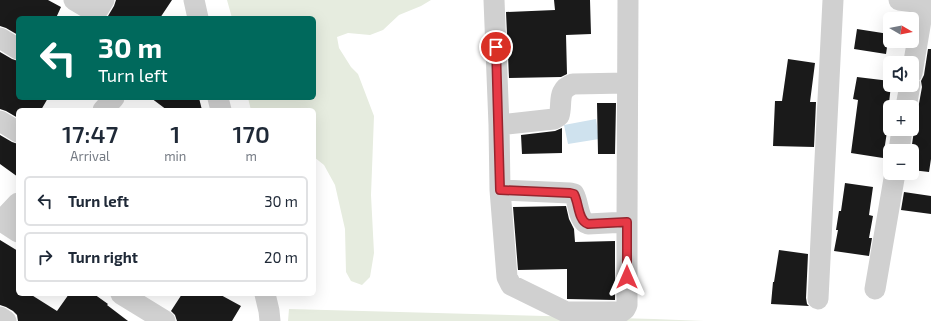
<!DOCTYPE html>
<html lang="en">
<head>
<meta charset="utf-8">
<style>
	body { margin:0; font-family:"Exo 2",sans-serif; background:#f2f2f3; color:#1f2937; height:100vh; display:flex; flex-direction:column; font-size:15px; white-space:nowrap }
	* { box-sizing:border-box; margin:0 }
	p { font-size:13px; color:#747a83 }
	.icon { flex:none; width:22px; height:22px; fill:none; stroke:currentColor; stroke-width:2; stroke-linecap:round; stroke-linejoin:round }
	.map { position:relative; flex:1; overflow:hidden }
	.drawer { position:absolute; left:16px; top:108px; width:300px; height:188px; display:flex; flex-direction:column; background:#fff; border-radius:6px; box-shadow:0 4px 16px #0002 }
	.drawer>* { flex:none }
	.hud { position:absolute; left:16px; top:16px; width:300px; height:84px; border-radius:6px; box-shadow:0 4px 16px #0002; background:#00695c; color:#fff; overflow:hidden }
	.needle { width:26px; rotate:99deg }
	.fabs { position:absolute; left:883px; top:12px; display:grid; gap:8px }
	.fabs a { display:grid; place-items:center; width:36px; height:36px; border-radius:6px; background:#fff; box-shadow:0 4px 16px #0002; font-size:20px }
	.pin { position:absolute; display:grid; place-items:center; width:34px; height:34px; color:#fff; margin:-17px; border:2px solid #fff; border-radius:50%; box-shadow:0 1px 4px #0007 }
	.me { position:absolute; width:44px; margin:-22px; rotate:0deg; stroke-linejoin:round; filter:drop-shadow(0 0 3px #0008) }
	.turn { display:flex; align-items:center; gap:14px; height:84px; padding:0 16px; font-size:18px }
	.turn .icon { width:52px; height:52px; stroke-width:2.5 }
	.turn b { display:block; font-size:28px; line-height:34px }
	.eta { display:flex; justify-content:space-evenly; align-items:center; height:68px; text-align:center }
	.eta b { font-size:24px; font-weight:600; line-height:28px }
	ul { padding:0; list-style:none }
	li { display:flex; align-items:center; gap:12px; height:50px; margin:0 8px 6px; padding:0 8px; border:2px solid #e0e1e3; border-radius:6px }
	li div { flex:1 }
	li b { display:block; font-size:15px }
	li em { font-style:normal }
	.map>svg:first-child { display:block }
</style>
</head>
<body>
<div class="map">
<svg width="931" height="321" viewBox="0 0 931 321">
	<rect width="100%" height="100%" fill="#fff"/>
	<path fill="#e6ecdf" d="M 227,0 L 431,0 L 421,6 L 399,15 L 383,30 L 370,35 L 348,33 L 337,37 L 339,48 L 351,67 L 358,74 L 374,116 L 371,195 L 374,253 L 370,277 L 362,285 L 351,281 L 346,272 L 345,229 L 335,185 L 324,165 L 314,157 L 314,110 L 251,110 L 248,98 L 314,98 L 314,18 L 232,18 Z
		M 289,309 L 654,319 L 704,321 L 288,321 Z"/>
	<path fill="#cfe2ee" d="M 596,119 L 599,139 L 568,144 L 564,125 Z"/>
	<path fill="#1a1a1a" d="M 0,0 L 48,0 L 61,7 L 56,18 L 18,18 L 18,35 L 6,28 L 0,26 Z
		M 116,0 L 172,0 L 160,18 L 110,18 L 108,16 L 114,6 Z
		M 554,0 L 590,0 L 591,34 L 566,35 L 567,74 L 561,77 L 509,78 L 506,12 L 555,10 Z
		M 857,29 L 889,34 L 886,54 L 854,49 Z
		M 928,49 L 931,49 L 931,159 L 929,172 L 912,170 L 912,151 L 911,151 L 914,131 L 913,125 L 912,123 L 912,117 L 915,114 L 918,109 L 922,87 L 921,81 L 924,75 Z
		M 0,52 L 12,59 L 18,61 L 18,98 L 48,98 L 41,110 L 18,110 L 18,118 L 6,111 L 0,109 Z
		M 788,59 L 815,63 L 810,102 L 816,102 L 814,147 L 773,146 L 775,101 L 782,101 Z
		M 857,77 L 890,81 L 890,85 L 891,85 L 888,112 L 890,112 L 883,158 L 851,153 L 858,100 L 853,99 Z
		M 151,98 L 199,98 L 202,110 L 167,110 Z
		M 597,103 L 616,103 L 615,154 L 598,154 Z
		M 562,128 L 562,153 L 522,154 L 521,135 L 555,131 Z
		M 0,135 L 12,142 L 18,144 L 18,177 L 0,164 Z
		M 845,183 L 873,187 L 869,215 L 873,216 L 869,238 L 872,238 L 869,256 L 834,251 L 838,230 L 836,230 L 839,211 L 841,211 Z
		M 904,192 L 931,196 L 931,214 L 901,210 Z
		M 566,206 L 569,219 L 574,229 L 575,242 L 615,241 L 615,300 L 567,299 L 567,269 L 518,270 L 513,207 Z
		M 0,240 L 18,251 L 18,294 L 30,294 L 57,311 L 69,294 L 94,294 L 108,304 L 107,305 L 128,321 L 18,321 L 17,315 L 13,311 L 6,307 L 0,305 Z
		M 779,250 L 808,254 L 806,298 L 807,304 L 809,306 L 771,304 L 773,282 L 774,282 Z
		M 182,294 L 219,294 L 241,306 L 232,321 L 177,321 L 175,315 L 171,311 Z"/>
	<g fill="none" stroke-linecap="round" stroke-linejoin="round">
		<path stroke="#d0d0d0" stroke-width="21" d="M 74,0 L 96,13 L 104,0
			M 194,0 L 198,18
			M 494,0 L 499,125 L 500,190 L 507,277 L 511,285 L 564,311 L 570,312 L 621,312 L 625,309 L 627,305 L 627,222
			M 899,0 L 931,4
			M 0,38 L 18,49
			M 912,73 L 924,3
			M 218,98 L 221,110
			M 906,107 L 910,85
			M 103,110 L 114,98
			M 0,121 L 18,132
			M 499,125 L 554,119 L 559,116 C 563,103 556,90 573,84 L 627,83
			M 899,151 L 902,129
			M 500,190 L 570,193 L 574,194 C 579,203 578,221 588,224 L 627,222 L 628,0
			M 18,203 L 1,221 L 18,232
			M 875,289 L 895,173
			M 121,294 L 165,321
			M 265,294 L 269,311 L 270,321
			M 818,299 L 833,0
			M 0,317 L 6,321"/>
	</g>
	<g fill="none" stroke-linecap="round" stroke-linejoin="round">
		<defs>
			<path id="route" d="M 496,47 L 500,190 L 570,193 L 574,194 C 579,203 578,221 588,224 L 627,222 L 627,277"/>
		</defs>
		<use href="#route" stroke="#96252e" stroke-width="10"/>
		<use href="#route" stroke="#e63946" stroke-width="7"/>
	</g>
</svg>
<div class="fabs">
<a><svg class="needle" viewBox="-14 -14 28 28"><path d="M0-13l5 13h-10z" fill="#e53935"/><path d="M0 13l5-13h-10z" fill="#747a83"/></svg></a>
<a><svg class="icon" aria-label="sound" viewBox="0 0 24 24"><path d="M4 9h4l5-4v14l-5-4H4zM17 9q2 3 0 6"/></svg></a>
<a>+</a>
<a>−</a>
</div>
<div class="pin" style="left:496px;top:47px;background:#d93025"><svg class="icon" aria-label="arrive" viewBox="0 0 24 24"><path d="M6 21V4h12l-3 4 3 4H6"/></svg></div>
<svg class="me" style="left:627px;top:277px" viewBox="-20 -20 40 40"><path d="M0-17L14 15 0 8-14 15z" fill="#e63946" stroke="#fff" stroke-width="4"/></svg>
<div class="hud">
<div class="turn"><svg class="icon" aria-label="left" viewBox="0 0 24 24"><path d="M17 20v-9H6M10 6l-5 5 5 5"/></svg><div><b>30 m</b>Turn left</div></div>
</div>
<section class="drawer">
<div class="eta">
<div><b>17:47</b><p>Arrival</p></div>
<div><b>1</b><p>min</p></div>
<div><b>170</b><p>m</p></div>
</div>
<ul>
<li><svg class="icon" aria-label="left" viewBox="0 0 24 24"><path d="M17 20v-9H6M10 6l-5 5 5 5"/></svg><div><b>Turn left</b></div><em>30 m</em></li>
<li><svg class="icon" aria-label="right" viewBox="0 0 24 24"><path d="M7 20v-9h11M14 6l5 5-5 5"/></svg><div><b>Turn right</b></div><em>20 m</em></li>
</ul>
</section>
</div>
</body>
</html>
